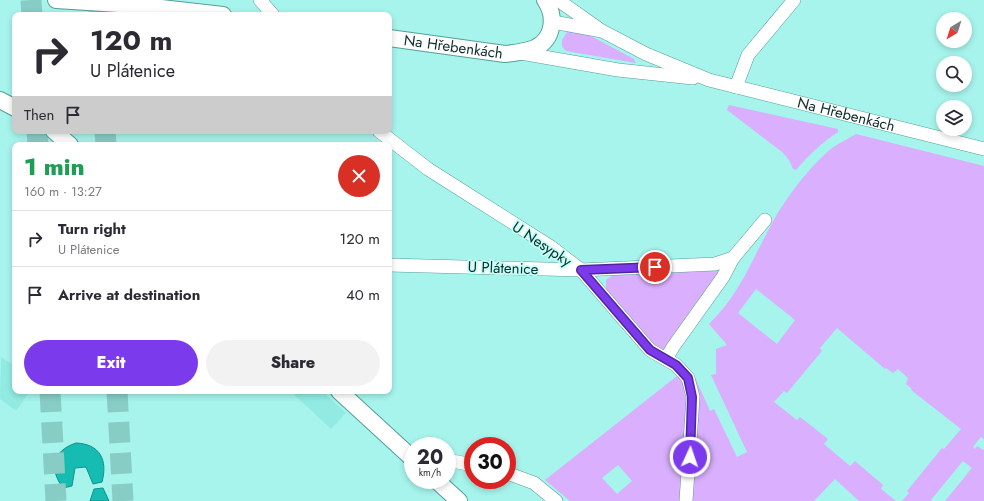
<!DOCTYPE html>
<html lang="en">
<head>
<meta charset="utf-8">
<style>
	body { margin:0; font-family:Jost,sans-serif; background:#f2f2f3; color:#2b2b33; height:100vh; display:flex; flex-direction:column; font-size:15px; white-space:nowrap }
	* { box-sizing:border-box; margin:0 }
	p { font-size:13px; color:#7c7c81 }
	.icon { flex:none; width:22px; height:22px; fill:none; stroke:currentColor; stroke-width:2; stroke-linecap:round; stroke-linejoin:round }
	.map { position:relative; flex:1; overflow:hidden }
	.drawer { position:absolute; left:12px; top:142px; width:380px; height:252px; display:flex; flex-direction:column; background:#fff; border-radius:8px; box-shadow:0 2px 6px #0003 }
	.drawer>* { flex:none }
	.hud { position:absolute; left:12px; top:12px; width:380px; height:122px; border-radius:8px; box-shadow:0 2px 6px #0003; background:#fff; color:#2b2b33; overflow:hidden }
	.needle { width:26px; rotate:218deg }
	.tools { position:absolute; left:936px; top:12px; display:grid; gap:8px }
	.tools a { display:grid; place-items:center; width:36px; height:36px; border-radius:50%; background:#fff; box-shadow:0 2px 6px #0003; font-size:20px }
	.speed { position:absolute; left:404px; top:437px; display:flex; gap:8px; font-size:20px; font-weight:700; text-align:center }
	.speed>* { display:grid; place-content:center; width:52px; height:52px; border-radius:50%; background:#fff; box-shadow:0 2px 6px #0003; line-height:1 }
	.speed small { font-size:10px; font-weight:400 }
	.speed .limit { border:6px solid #d22; background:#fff; color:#111 }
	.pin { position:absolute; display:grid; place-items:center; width:34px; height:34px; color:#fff; margin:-17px; border:2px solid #fff; border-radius:50%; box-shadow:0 1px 4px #0007 }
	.me { position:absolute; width:44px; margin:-22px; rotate:3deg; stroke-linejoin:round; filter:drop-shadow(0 0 3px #0008) }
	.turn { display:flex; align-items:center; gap:14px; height:84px; padding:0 12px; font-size:18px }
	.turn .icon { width:52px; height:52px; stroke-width:2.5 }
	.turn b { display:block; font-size:28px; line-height:34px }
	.then { display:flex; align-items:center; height:38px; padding:0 12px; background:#0003; gap:8px; font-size:15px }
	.round { display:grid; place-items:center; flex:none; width:42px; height:42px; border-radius:21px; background:#f2f2f3 }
	.head { display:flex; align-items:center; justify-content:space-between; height:68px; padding:0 12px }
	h1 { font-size:24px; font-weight:800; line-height:30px; color:#1e9e55 }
	.action { display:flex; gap:8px; margin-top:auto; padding:8px 12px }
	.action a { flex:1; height:46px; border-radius:24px; background:#7c3aed; color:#fff; font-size:16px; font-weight:800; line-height:46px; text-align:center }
	.action a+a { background:#f2f2f3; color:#2b2b33 }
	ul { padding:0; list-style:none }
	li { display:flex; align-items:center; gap:12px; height:56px; padding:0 12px; border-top:1px solid #e1e1e2 }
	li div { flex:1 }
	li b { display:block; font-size:15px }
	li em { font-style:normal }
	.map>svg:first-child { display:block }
</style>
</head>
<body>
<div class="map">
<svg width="984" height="501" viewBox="0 0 984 501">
	<rect width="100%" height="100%" fill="#a7f4ed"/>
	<path fill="#92ebe3" d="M 1,357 L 15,366 L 15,391 L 30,391 L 16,411 L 0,399 Z
		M 290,391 L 322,391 L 346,413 L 331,429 Z"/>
	<path fill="#d9affe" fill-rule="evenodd" d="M 576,28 L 634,59 L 636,63 L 566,51 L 562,47 L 562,40 L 569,29 Z
		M 729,105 L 838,129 L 838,132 C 821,143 809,155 796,170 L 793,169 L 789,160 L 782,152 L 727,110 Z
		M 856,134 L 984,166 L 984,439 L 981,437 L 973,447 L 975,449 L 977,446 L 983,450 L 984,449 L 984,501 L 945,501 L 972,468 L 963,461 L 931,500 L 932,501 L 902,501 L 909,493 L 907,491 L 942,448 L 944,449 L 961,429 L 911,390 L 912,389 L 906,384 L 908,378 L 898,369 L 893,373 L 886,368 L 885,369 L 837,328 L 820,348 L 822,351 L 787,393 L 784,391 L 774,402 L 797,420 L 800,417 L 828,439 L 824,444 L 850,466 L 855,461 L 883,485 L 881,489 L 896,501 L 859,501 L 835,479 L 814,501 L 691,501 L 694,375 L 710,411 L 714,409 L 737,457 L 747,452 L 711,375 L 716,374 L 716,349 L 727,345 L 709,324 C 739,295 751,262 770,227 C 784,200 809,167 832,148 C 839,143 848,139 856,134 ZM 756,289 L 795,320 L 777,344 L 738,313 Z
		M 722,269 L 664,351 L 659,352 L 606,289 L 606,280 L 613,275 Z
		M 679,372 L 688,390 L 683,501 L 570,501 L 545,480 L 677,376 ZM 618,465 L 632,481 L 617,494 L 602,478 Z"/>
	<path fill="#16bcb2" stroke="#13918a" d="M 76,443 C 100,444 108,460 102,482 L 93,484 L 86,467 L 75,468 L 72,486 L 63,488 C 49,469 52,451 76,443 Z
		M 103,488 L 109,501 L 90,501 L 94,489 Z"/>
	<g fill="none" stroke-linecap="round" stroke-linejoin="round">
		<path stroke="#88ccc6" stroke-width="21" stroke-dasharray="21 10" stroke-linecap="butt" d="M 31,0 L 32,15
			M 99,0 L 99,15
			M 37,131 L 38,145
			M 105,131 L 106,145
			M 50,391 L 56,501
			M 117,391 L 123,501"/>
		<defs>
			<g id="minor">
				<path d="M 260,0 L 273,15"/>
				<path d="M 558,0 L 599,29"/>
				<path id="s1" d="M 553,22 L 602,31 L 646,54 L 709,80 L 984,149"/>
				<path d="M 521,53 L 618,70 L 693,78"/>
				<path d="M 736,87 L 748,55 L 794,0"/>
				<path d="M 379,131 L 428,169 L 551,247 L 581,270 L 650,350 L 676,365 L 688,378 L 693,397 L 686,501"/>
				<path d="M 389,265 L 581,270 L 715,264 L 733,258 L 765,220"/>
				<path d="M 666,359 L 673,347 L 723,277 L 733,258"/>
				<path d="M 447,460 L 473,465"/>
				<path d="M 507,473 L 534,483 L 556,501"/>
			</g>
			<g id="tertiary">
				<path d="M 56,0 L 135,5 L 223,15"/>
				<path id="s2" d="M 389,38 L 505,54 C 515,53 525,52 535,48 C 554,39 556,16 545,0"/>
				<path d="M 0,100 L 15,108"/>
				<path d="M 54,131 L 70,145"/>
				<path d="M 339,391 L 413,459"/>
				<path d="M 436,480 L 459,501"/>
			</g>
		</defs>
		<use href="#minor" stroke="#54a099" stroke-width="14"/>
		<use href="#tertiary" stroke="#54a099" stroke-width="18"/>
		<use href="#minor" stroke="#fff" stroke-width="13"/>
		<use href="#tertiary" stroke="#fff" stroke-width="16"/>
	</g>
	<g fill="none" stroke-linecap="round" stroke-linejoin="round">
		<defs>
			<path id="route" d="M 655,267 L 581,270 L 650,350 L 676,365 L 688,378 L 692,397 L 690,457"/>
		</defs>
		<use href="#route" stroke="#51269a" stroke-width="10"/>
		<use href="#route" stroke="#7c3aed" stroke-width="7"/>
	</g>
	<g text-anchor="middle" stroke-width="3.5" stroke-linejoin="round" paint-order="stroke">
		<g font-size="15" fill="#0d2e2b" stroke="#c2fff8">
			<text dy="5" stroke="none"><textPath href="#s2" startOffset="65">Na Hřebenkách</textPath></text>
			<text dy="5" stroke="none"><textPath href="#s1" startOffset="309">Na Hřebenkách</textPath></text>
			<text transform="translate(542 244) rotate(34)" y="5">U Nesypky</text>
			<text transform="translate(503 268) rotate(2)" y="5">U Plátenice</text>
		</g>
	</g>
</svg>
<div class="tools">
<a><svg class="needle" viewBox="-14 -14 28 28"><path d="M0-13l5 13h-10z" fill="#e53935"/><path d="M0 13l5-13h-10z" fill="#7c7c81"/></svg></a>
<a><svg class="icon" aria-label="search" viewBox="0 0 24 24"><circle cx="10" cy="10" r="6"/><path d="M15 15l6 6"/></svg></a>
<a><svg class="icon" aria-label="layers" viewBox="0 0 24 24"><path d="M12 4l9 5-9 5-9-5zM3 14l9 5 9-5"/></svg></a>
</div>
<div class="speed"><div>20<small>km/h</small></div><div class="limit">30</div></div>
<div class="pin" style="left:655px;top:267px;background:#d93025"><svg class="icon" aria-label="arrive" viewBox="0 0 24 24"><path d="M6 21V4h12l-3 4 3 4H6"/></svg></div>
<svg class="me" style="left:690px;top:457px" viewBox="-20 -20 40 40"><circle r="17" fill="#7c3aed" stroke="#fff" stroke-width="3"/><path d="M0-11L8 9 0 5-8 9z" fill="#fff"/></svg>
<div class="hud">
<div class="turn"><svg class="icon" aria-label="right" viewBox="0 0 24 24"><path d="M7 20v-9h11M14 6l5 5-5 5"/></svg><div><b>120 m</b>U Plátenice</div></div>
<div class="then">Then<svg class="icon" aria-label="arrive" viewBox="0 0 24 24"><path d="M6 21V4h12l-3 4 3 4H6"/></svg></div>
</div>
<section class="drawer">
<div class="head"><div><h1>1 min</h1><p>160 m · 13:27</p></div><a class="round" style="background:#d93025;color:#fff"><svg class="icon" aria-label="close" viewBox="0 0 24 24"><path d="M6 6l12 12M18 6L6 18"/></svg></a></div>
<ul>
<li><svg class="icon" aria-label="right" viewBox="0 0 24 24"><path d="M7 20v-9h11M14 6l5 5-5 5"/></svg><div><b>Turn right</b><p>U Plátenice</p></div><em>120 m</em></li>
<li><svg class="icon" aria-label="arrive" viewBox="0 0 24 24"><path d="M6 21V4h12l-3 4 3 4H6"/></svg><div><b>Arrive at destination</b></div><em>40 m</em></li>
</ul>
<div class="action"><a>Exit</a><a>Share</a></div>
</section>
</div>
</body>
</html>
